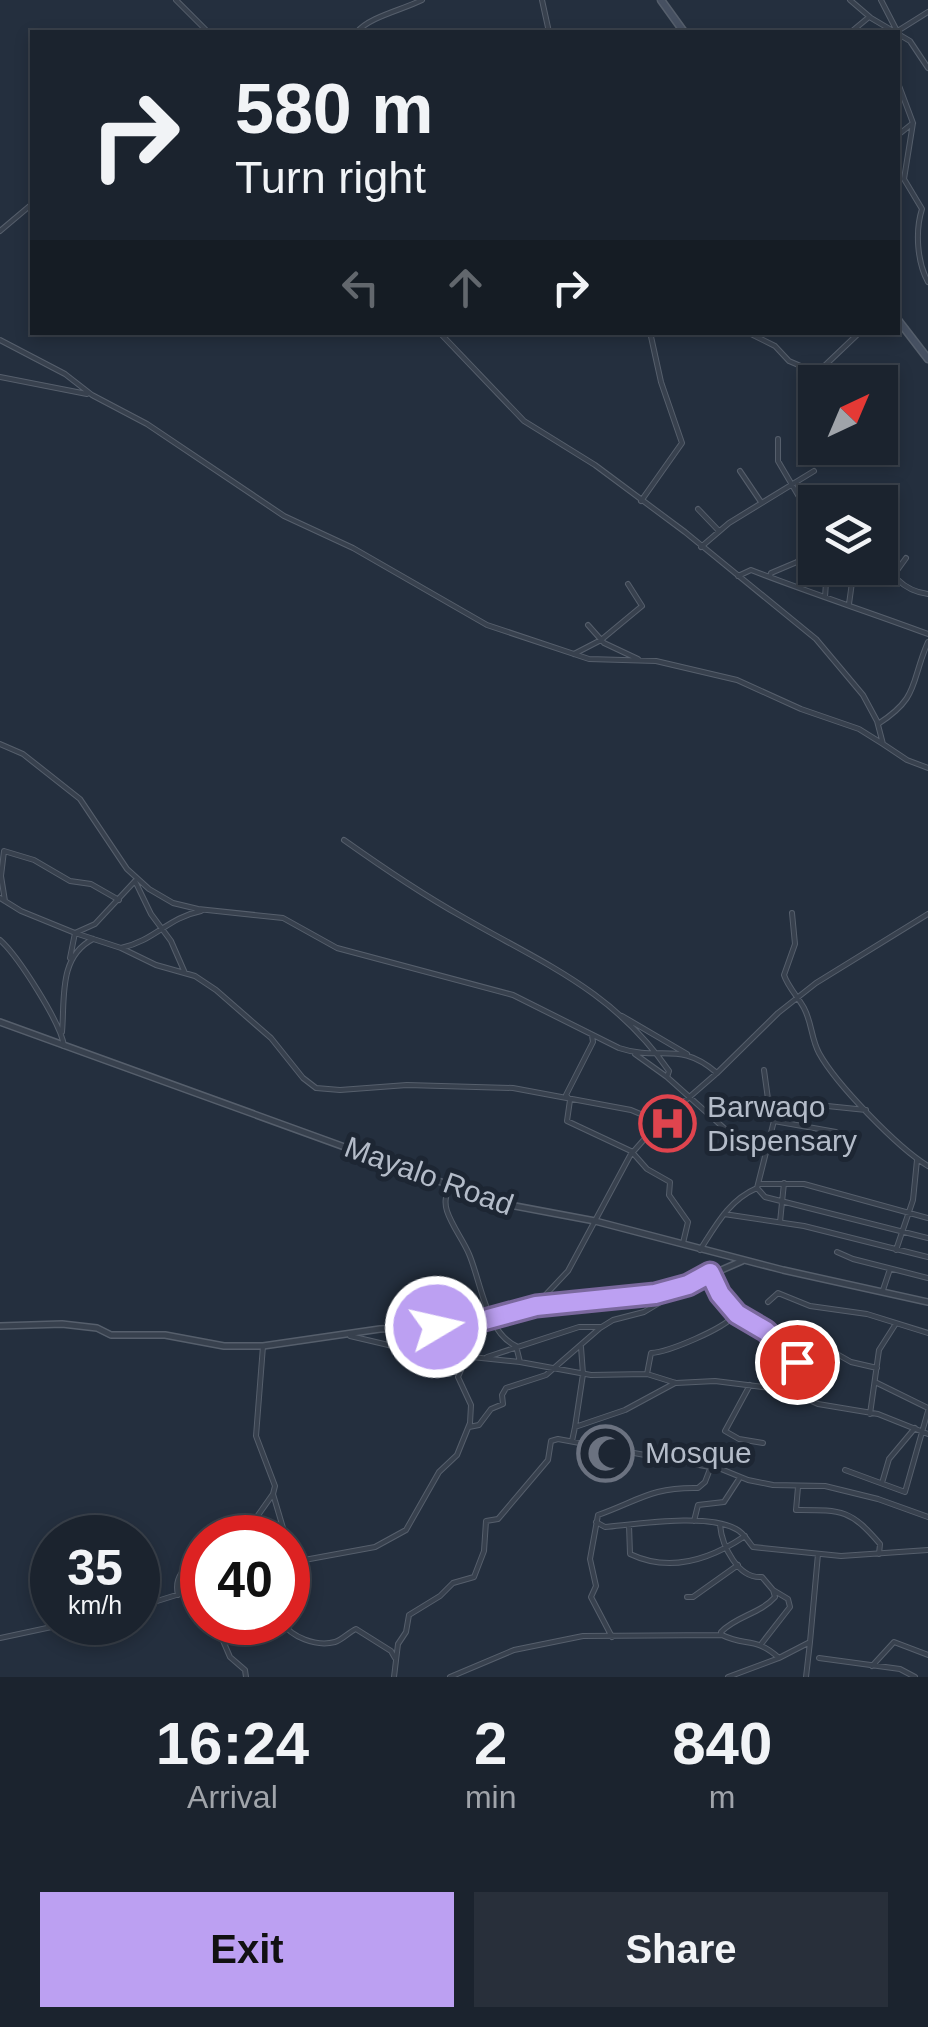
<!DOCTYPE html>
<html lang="en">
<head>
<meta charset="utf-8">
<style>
	body { margin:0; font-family:Helvetica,sans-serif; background:#282f3a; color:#f1f3f6; height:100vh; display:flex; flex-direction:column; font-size:38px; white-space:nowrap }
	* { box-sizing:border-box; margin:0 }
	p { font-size:32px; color:#a0a4aa }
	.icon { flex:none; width:55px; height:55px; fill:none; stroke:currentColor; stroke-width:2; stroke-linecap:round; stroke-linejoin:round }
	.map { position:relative; height:1677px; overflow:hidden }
	.sheet { display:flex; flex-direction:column; background:#1b232e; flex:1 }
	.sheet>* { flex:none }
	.banner { position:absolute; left:30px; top:30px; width:870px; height:305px; border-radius:0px; box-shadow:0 5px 15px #0003,0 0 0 2px #39404a; background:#1b232e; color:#f1f3f6; overflow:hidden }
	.needle { width:65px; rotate:44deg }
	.controls { position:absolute; left:798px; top:365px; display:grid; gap:20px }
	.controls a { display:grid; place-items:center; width:100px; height:100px; border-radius:0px; background:#1b232e; box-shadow:0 5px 15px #0003,0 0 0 2px #39404a; font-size:50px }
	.speed { position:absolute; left:30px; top:1515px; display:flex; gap:20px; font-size:50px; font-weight:700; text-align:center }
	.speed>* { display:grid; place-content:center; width:130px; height:130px; border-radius:50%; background:#1b232e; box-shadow:0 5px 15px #0003,0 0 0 2px #39404a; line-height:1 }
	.speed small { font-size:25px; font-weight:400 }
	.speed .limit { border:15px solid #d22; background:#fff; color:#111 }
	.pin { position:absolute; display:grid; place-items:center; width:85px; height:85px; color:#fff; margin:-42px; border:5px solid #fff; border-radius:50%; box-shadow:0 2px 10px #0007 }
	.me { position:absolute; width:110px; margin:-55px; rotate:81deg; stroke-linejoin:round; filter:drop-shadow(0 0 8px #0008) }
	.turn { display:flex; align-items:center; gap:35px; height:210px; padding:0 40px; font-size:45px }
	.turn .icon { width:130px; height:130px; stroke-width:2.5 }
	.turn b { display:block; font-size:70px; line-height:85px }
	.lanes { display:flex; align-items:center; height:95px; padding:0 40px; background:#0003; justify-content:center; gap:50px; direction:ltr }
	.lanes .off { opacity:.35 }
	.eta { display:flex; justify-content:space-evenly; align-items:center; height:170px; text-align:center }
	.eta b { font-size:60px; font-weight:800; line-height:70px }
	.button { display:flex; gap:20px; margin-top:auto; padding:20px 40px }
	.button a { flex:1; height:115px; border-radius:0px; background:#bca0f2; color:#111; font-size:40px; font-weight:800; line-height:115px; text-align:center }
	.button a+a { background:#282f3a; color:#f1f3f6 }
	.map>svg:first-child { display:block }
</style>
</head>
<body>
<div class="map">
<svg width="928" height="1677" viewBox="0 0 928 1677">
	<rect width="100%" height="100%" fill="#242f3e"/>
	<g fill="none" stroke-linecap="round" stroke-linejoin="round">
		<defs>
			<path id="minor" d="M 176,0 L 208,32
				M 542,0 L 549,32
				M 850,0 L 871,18 L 910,41 L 928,68
				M 881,0 L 897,31
				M 357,32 C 369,17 402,10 422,0
				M 851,32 L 869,17
				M 896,32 L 928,12
				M 898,83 L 913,123 L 904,179 L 922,209 C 915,231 917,262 928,282
				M 898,135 L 913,123
				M 0,231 L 32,204
				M 439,332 L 524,421 L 595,465 L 685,532 L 816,639 L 863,695 L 877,721 L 883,744 L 907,760 L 928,768
				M 747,332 L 775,346 L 789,361 L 817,373 L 860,332
				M 0,340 L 65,374 L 92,395 L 147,424 L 284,516 L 353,548 L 487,625 L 589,659 L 656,661 L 737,680 L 801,709 L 859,729 L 883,744
				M 0,377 L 87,394
				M 778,439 L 778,461 L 815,524
				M 740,471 L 761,502
				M 641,501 L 682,443 L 661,382 L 650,332
				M 698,509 L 719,531
				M 701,547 L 729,523 L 814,471
				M 880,550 L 891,550
				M 885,550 C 885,573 904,591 928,594
				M 738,576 L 751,570 C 810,593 869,612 928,634
				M 893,576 L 906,558
				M 770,577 L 771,573 L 797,562 L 815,545
				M 825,597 L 827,568
				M 849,604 L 854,568
				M 588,625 L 604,643 L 638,659
				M 574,654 L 601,640 L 642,606 L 628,584
				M 878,724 C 920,697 910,683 928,642
				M 0,744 L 23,754 L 80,799 L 127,869 L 149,889 L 173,903 L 198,909 L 283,918 L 337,948 L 513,995 L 619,1048 C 661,1062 679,1040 717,1073
				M 344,840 C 382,867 420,893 461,916 C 542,963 613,990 669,1071 L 667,1077 L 724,1128 L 743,1139 L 767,1146
				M 135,881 L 151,914 L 171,941 L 185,973
				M 0,898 L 21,911 L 75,933 L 121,948 L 156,965 L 195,976 L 216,990 L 271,1038 L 303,1078 L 316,1088 L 340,1090 L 407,1085 L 513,1088 L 631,1110 L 643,1115 L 655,1127
				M 5,901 L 1,876 L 4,851 L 34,860 L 70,881 L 91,884 L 119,900
				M 792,913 L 795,944 L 784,975 C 788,987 798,997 804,1008 C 812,1023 811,1038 819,1053 C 836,1084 898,1148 928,1166
				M 0,940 C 18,956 61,1023 64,1046
				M 121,948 C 156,940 167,918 201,911
				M 70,958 L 75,933 L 95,924 L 135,881
				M 622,1016 L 687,1054
				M 62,1032 C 65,999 58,957 93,939
				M 592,1035 L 593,1042 L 566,1095 L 570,1100 L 567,1121 L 633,1152 L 655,1127 L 717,1073 L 778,1013 L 816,983 L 928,914
				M 635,1054 L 667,1077
				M 764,1070 L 768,1099 L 777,1101
				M 774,1121 L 836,1132
				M 758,1184 L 804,1184 L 928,1218
				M 449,1187 C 446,1196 444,1202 447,1211 C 452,1226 463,1240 469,1254 C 481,1282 486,1332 516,1346 L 520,1362
				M 757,1188 L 765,1197 L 928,1238
				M 724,1214 L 804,1226 L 928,1257
				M 780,1222 L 784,1183
				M 700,1250 C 716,1225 729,1200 757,1188 L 779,1101 L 866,1110
				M 896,1250 L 913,1200 L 917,1160
				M 837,1252 L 853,1259 L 928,1278
				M 710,1273 L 720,1294 L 737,1314 L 748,1318 L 797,1362 L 818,1374 L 809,1395
				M 883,1290 L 890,1269
				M 768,1302 L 778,1293 L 810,1306 L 867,1314 L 928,1333
				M 536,1305 L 568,1271 L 632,1152 L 647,1169 L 670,1182 L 669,1195 L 688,1222 L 683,1243
				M 350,1336 L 414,1351 L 520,1362 L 591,1375 L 647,1374 L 676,1383 L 715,1381 L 787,1390 L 818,1404 L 878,1414 L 928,1434
				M 807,1337 L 851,1362 L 877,1368
				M 263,1346 L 256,1436 L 275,1486 L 273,1494 L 286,1538
				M 487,1357 L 579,1327 L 601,1327
				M 647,1374 L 651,1353 C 669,1352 723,1329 735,1315
				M 875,1382 L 928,1408
				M 750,1385 L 725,1431 L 739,1439 L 763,1443
				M 870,1414 L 879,1350 L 895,1325
				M 469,1427 L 479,1425 L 491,1409 L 503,1404 L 502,1395 L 506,1388 L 546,1375 L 600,1328 L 613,1320 L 644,1312 L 684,1288
				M 575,1427 L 583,1374 L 581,1347
				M 572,1441 L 575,1427 L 625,1410 L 675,1383
				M 845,1470 L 905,1492 L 928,1411
				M 882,1483 L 889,1459 L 915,1428
				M 798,1487 L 796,1510 C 842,1510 850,1509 880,1544 L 879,1554
				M 694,1521 L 698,1505 L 724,1502 L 739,1479
				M 596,1522 L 605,1527 C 638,1524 707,1513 736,1529 C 744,1533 747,1540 753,1547 L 841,1556 L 928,1550
				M 629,1525 L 630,1554 C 670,1573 711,1559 745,1536
				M 720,1525 C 722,1546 738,1579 762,1577 L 773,1590 L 788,1599 L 790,1607 L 762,1643
				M 228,1538 L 256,1518 L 273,1494
				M 288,1541 L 302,1560
				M 288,1563 L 375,1547 L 406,1530 L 439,1472 L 457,1455 L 470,1423 L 471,1405 L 458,1377 L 467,1356
				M 197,1568 L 202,1575
				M 178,1595 C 173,1574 188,1566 202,1555
				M 687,1597 L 693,1597 L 738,1565
				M 138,1607 L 202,1587
				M 215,1622 L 230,1657 L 245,1670 L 246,1677
				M 282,1622 C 291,1637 316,1647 335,1642 C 342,1640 349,1632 356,1629 L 391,1651 L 395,1658
				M 722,1635 L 721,1632 C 736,1616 760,1614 775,1597 L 773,1590
				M 612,1637 L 591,1597 L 596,1586 L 590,1559 L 598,1515 C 638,1501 651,1487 698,1488 L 705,1482 L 710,1469
				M 0,1638 L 75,1622
				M 819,1658 L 900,1669 L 915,1677
				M 872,1666 L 894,1642 L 928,1655
				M 394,1677 L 398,1644 L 406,1632 L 409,1615 L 440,1596 L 453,1583 L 474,1577 L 484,1551 L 486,1521 L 498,1519 L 548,1460 L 551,1441 L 558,1439 L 721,1469 L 748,1480 L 773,1485 L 825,1486 L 878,1499 L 928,1517
				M 450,1677 L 514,1650 L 583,1636 L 722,1635 C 746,1647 755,1636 779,1658
				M 728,1677 L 779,1658 L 810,1642 L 818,1554
				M 806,1677 L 810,1642"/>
			<path id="tertiary" d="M 0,1022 L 499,1203 L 595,1221 L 783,1270 L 928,1302
				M 0,1326 L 62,1324 L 97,1328 L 111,1335 L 165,1335 L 224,1346 L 263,1346 L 380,1329 L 466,1325 L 536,1305 L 630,1298 L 687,1285 L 742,1261"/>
			<path id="secondary" d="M 661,0 L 684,32
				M 898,320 L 928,359"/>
		</defs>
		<use href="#minor" stroke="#565f6c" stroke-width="6"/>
		<use href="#tertiary" stroke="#565f6c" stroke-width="8"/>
		<use href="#secondary" stroke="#565f6c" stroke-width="9"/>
		<use href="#minor" stroke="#38414e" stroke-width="4"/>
		<use href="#tertiary" stroke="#38414e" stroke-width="5"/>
		<use href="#secondary" stroke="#465061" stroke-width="6"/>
	</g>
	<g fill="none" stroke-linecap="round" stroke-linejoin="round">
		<defs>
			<path id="route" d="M 436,1327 L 466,1325 L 536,1306 L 655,1294 L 688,1285 L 710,1273 L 720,1294 L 737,1314 L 766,1331 L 797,1362"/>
		</defs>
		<use href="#route" stroke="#7a689d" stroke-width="25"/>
		<use href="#route" stroke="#bca0f2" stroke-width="18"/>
	</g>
	<defs>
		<symbol id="hospital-ring" viewBox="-11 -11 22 22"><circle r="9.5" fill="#1d2633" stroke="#e0444e" stroke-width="1.5"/><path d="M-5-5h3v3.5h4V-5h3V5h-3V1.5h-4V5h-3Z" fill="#e0444e"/></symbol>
		<symbol id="mosque-ring" viewBox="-11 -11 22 22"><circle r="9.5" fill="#1d2633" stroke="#6b7280" stroke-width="1.5"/><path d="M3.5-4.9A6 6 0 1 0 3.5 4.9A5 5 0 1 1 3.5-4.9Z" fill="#6b7280"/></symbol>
	</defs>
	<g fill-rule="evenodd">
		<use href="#hospital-ring" x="636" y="1092" width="63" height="63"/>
		<use href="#mosque-ring" x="574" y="1422" width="63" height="63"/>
	</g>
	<g text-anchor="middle" stroke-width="10" stroke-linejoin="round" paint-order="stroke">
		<g font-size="30" fill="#b4bcc9" stroke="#1d2633" text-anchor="start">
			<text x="707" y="1117">Barwaqo<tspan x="707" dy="34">Dispensary</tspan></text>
			<text x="645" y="1463">Mosque</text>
		</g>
		<g font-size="30" fill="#b4bcc9" stroke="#1d2633">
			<text transform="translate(429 1176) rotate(20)" y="10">Mayalo Road</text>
		</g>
	</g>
</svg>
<div class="controls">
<a><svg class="needle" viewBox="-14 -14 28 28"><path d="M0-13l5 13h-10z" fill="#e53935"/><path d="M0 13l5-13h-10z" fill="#a0a4aa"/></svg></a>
<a><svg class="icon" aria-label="layers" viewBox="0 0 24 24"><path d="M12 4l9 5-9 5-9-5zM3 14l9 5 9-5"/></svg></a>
</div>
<div class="speed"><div>35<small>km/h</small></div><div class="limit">40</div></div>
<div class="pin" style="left:797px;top:1362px;background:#d93025"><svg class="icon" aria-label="arrive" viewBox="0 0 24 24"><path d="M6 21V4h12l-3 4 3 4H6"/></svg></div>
<svg class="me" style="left:436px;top:1327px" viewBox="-20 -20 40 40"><circle r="17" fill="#bca0f2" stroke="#fff" stroke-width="3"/><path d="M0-11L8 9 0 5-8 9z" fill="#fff"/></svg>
<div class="banner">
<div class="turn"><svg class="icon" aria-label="right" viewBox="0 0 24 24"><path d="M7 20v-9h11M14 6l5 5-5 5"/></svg><div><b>580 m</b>Turn right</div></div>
<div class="lanes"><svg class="icon off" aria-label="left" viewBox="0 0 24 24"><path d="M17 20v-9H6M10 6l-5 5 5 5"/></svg><svg class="icon off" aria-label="ahead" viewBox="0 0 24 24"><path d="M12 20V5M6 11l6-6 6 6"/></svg><svg class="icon" aria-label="right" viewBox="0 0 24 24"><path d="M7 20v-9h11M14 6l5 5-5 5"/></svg></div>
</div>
</div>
<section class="sheet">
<div class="eta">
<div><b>16:24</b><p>Arrival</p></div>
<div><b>2</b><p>min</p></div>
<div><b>840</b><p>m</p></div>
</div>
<div class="button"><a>Exit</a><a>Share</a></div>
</section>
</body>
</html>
